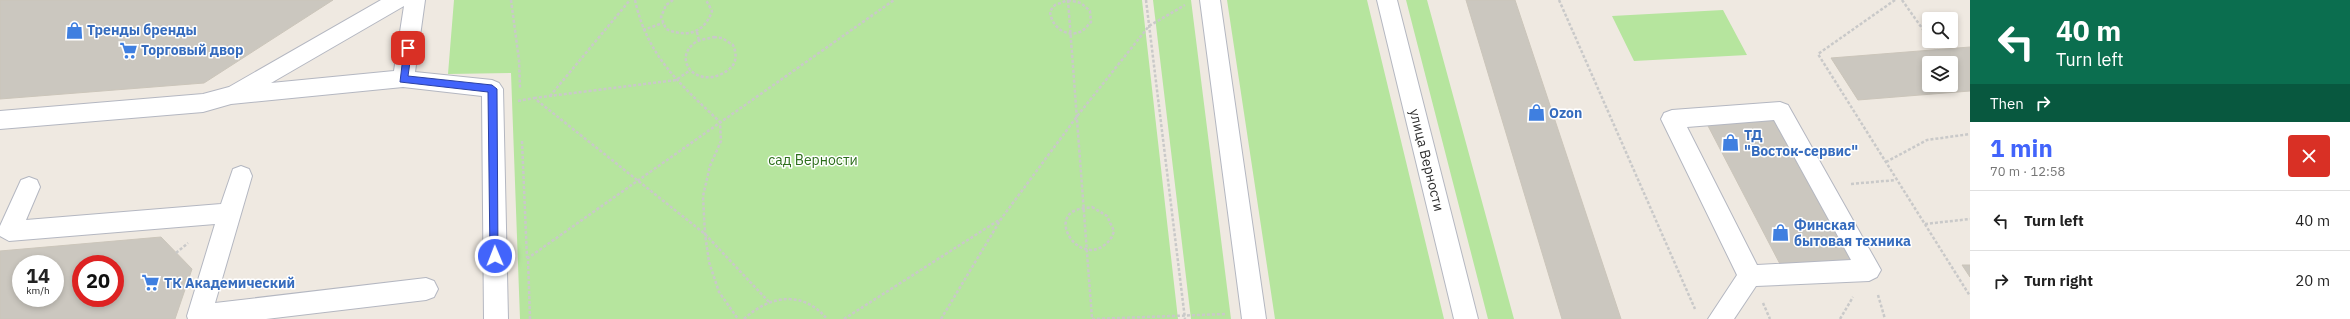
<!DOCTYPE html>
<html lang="en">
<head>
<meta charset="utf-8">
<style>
	body { margin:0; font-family:"IBM Plex Sans",sans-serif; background:#f2f2f2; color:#222; height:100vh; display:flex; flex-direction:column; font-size:15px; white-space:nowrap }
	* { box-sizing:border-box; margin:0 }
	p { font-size:13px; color:#767676 }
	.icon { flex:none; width:22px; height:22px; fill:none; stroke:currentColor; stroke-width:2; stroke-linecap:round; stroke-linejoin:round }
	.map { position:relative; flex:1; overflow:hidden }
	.side { display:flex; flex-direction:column; background:#fff; width:380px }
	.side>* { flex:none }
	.guide { background:#0b6e4f; color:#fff; overflow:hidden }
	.fabs { position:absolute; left:1922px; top:12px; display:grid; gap:8px }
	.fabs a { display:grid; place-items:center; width:36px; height:36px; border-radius:4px; background:#fff; box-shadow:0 2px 6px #0003; font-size:20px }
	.speed { position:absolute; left:12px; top:255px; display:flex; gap:8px; font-size:20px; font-weight:700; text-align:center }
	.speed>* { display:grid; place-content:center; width:52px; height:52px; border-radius:50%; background:#fff; box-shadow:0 2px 6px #0003; line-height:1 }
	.speed small { font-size:10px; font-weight:400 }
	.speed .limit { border:6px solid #d22; background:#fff; color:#111 }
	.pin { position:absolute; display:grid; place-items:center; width:34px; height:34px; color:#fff; margin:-17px; border-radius:8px; box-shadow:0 2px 6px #0006 }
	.me { position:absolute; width:44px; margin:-22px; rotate:359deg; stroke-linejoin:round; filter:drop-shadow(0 0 3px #0008) }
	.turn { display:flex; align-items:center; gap:14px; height:84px; padding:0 20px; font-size:18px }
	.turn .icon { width:52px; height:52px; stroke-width:2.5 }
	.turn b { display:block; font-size:28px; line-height:34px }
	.then { display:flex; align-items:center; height:38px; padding:0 20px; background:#0003; gap:8px; font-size:15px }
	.round { display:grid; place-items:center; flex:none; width:42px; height:42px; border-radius:4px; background:#f2f2f2 }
	.headline { display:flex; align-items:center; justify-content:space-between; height:68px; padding:0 20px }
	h1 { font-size:24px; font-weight:700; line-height:30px; color:#4264fb }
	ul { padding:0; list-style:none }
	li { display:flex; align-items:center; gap:12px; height:60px; padding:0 20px; border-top:1px solid #e0e0e0 }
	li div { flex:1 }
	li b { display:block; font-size:15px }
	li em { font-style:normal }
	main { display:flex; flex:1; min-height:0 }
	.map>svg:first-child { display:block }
</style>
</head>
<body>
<main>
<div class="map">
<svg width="1970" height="319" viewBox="0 0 1970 319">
	<rect width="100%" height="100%" fill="#efe9e1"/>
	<path fill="#b6e59e" d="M 454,0 L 1142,0 L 1178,319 L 520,319 L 511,73 L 448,74 Z
		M 1153,0 L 1191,0 L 1231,319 L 1191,319 Z
		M 1227,0 L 1367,0 L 1444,319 L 1275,319 Z
		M 1406,0 L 1427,0 L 1514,319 L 1488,319 Z
		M 1723,10 L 1747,55 L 1634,61 L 1612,16 Z"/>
	<path fill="#cbc7bf" stroke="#cbc5ba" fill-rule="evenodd" d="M 0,0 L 333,0 L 204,83 L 0,99 Z
		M 1466,0 L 1515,0 L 1621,319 L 1562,319 Z
		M 1970,47 L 1970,91 L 1858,100 L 1831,58 ZM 1929,63 L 1951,63 L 1951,85 L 1929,85 Z
		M 1772,118 L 1813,192 L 1851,261 L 1781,266 L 1706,122 Z
		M 161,237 L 192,269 L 175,319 L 0,319 L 0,251 ZM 21,264 L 55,264 L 55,298 L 21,298 ZM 81,264 L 115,264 L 115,298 L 81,298 Z
		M 1962,265 L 1970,265 L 1970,277 Z"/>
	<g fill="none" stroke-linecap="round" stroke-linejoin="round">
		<defs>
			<path id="minor" d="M 381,0 L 425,0 L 415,72 L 492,80 L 499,83 L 503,89 L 508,319 L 484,319 L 482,96 L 403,87 L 231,104 L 203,112 L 0,129 L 0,111 L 203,94 L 229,87 ZM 404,6 L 394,71 L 271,83 Z
				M 1200,0 L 1220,0 L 1266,319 L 1242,319 Z
				M 1377,0 L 1397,0 L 1478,319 L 1454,319 Z
				M 1780,102 L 1788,105 L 1881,270 L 1877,277 L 1869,281 L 1756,286 L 1734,319 L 1708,319 L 1737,275 L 1661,119 L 1664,113 L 1672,110 ZM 1774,120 L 1851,260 L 1757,265 L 1687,127 Z
				M 241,166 L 249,169 L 252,176 L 215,303 L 426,278 L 434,281 L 438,289 L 434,297 L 426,300 L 266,319 L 188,319 L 187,316 L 215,224 L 9,241 L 0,236 L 0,226 L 21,180 L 29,177 L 37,180 L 40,187 L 26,220 L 221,204 L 233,169 Z"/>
		</defs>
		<use href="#minor" stroke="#b4b7c1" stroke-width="2"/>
		<path stroke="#c9c9c9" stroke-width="2.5" stroke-dasharray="3 2" stroke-linecap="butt" d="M 511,0 L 519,60 L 520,88
			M 635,0 C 647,56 680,84 720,122 L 721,141 L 710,166 L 703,196 L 705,234 L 709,262 L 719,292 L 738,319
			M 673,0 L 666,5 L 661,17 L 666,29 C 686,38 705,33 712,11 L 706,0
			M 1068,0 L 1092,319
			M 1068,0 L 1081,3 L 1090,11 L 1091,22 C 1088,25 1085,29 1082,31 C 1067,39 1051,27 1050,11 L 1055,5 Z
			M 1146,0 L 1185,319
			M 1559,0 L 1695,309
			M 1895,0 L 1818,54 L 1970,296
			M 1902,0 L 1929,38
			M 643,30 L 663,23
			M 697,32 L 699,41
			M 714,37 L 722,38 L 733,45 C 737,54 737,64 728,70 C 698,92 670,59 696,42 C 701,39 708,39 714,37 Z
			M 1931,41 L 1937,50
			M 550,96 L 630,0
			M 534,98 L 676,80 L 689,71
			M 518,101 L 534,98 L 705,234 L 769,302
			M 522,141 L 527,258
			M 1886,162 L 1927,140 L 1970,134
			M 1851,184 L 1896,180
			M 1092,207 L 1107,216 L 1114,231 C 1112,238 1109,242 1103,246 C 1078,263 1050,220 1076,210 C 1081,208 1087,208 1092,207 Z
			M 1925,224 L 1970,219
			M 176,253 L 188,243
			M 1878,295 L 1885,319
			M 1763,303 L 1770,319
			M 530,319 L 528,258 L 894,0
			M 744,319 C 770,295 803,290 827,319
			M 844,319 L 999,220
			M 941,319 L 1001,219 L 1078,115 L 1149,26 L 1185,5
			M 1092,319 L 1226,314
			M 1840,319 L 1853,297"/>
		<use href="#minor" fill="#fff" fill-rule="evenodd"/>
	</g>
	<path fill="#4264fb" stroke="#2b41a3" d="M 408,44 L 412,48 L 408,76 L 492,85 L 497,89 L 498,259 L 495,261 L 490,256 L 488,92 L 400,82 L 404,48 Z"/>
	<defs>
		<symbol id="shop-bare" viewBox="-9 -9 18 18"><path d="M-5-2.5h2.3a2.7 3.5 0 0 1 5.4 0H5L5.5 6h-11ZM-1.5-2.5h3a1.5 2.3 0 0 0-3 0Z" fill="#3f7fe0" stroke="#fff" stroke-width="2.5" paint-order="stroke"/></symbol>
		<symbol id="supermarket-bare" viewBox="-9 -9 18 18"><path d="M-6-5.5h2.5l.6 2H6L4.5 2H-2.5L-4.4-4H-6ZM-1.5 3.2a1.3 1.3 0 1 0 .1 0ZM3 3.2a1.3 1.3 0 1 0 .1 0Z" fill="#3f7fe0" stroke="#fff" stroke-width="2.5" paint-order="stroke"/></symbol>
	</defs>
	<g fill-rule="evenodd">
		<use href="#shop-bare" x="62" y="18" width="25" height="25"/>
		<use href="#supermarket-bare" x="116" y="38" width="25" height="25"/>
		<use href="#shop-bare" x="1524" y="100" width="25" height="25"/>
		<use href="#shop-bare" x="1718" y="130" width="25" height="25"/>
		<use href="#shop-bare" x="1768" y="220" width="25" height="25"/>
		<use href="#supermarket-bare" x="138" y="270" width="25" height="25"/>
	</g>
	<g text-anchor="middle" stroke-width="3" stroke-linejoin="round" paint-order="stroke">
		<g font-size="14" font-weight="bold" fill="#366cbe" stroke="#fff" text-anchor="start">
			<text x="87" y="35">Тренды бренды</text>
			<text x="141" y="55">Торговый двор</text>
			<text x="1549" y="118">Ozon</text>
			<text x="1744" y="140">ТД<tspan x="1744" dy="16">"Восток-сервис"</tspan></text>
			<text x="1794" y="230">Финская<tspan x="1794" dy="16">бытовая техника</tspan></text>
			<text x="164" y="288">ТК Академический</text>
		</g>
		<g font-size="14" fill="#2c6e1b" stroke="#fff">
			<text x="813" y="165">сад Верности</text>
		</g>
		<g font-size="14" fill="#2e2e2e" stroke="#fff">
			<text transform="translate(1427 160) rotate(76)" y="5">улица Верности</text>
		</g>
	</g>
</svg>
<div class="fabs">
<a><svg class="icon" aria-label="search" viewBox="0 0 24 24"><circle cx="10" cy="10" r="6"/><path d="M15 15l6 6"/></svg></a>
<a><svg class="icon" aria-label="layers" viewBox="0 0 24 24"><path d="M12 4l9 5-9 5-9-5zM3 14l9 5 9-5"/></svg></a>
</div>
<div class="speed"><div>14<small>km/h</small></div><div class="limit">20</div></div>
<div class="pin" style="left:408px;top:48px;background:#d93025"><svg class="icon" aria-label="arrive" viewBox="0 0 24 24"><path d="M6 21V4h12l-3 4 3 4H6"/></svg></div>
<svg class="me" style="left:495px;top:256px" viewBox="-20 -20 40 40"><circle r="17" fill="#4264fb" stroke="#fff" stroke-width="3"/><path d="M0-11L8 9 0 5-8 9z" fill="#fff"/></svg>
</div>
<section class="side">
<div class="guide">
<div class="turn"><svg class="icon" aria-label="left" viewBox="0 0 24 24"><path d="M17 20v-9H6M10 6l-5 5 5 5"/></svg><div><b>40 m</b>Turn left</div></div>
<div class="then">Then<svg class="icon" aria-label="right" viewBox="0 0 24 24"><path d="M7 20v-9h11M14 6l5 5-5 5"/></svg></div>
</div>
<div class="headline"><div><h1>1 min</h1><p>70 m · 12:58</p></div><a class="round" style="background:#d93025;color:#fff"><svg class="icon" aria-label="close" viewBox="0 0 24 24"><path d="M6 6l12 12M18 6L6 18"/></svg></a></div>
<ul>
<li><svg class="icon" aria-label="left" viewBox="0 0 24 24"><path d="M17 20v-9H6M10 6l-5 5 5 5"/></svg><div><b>Turn left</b></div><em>40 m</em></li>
<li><svg class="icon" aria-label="right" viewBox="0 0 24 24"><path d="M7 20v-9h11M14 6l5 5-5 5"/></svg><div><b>Turn right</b></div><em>20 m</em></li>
</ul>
</section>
</main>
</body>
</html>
